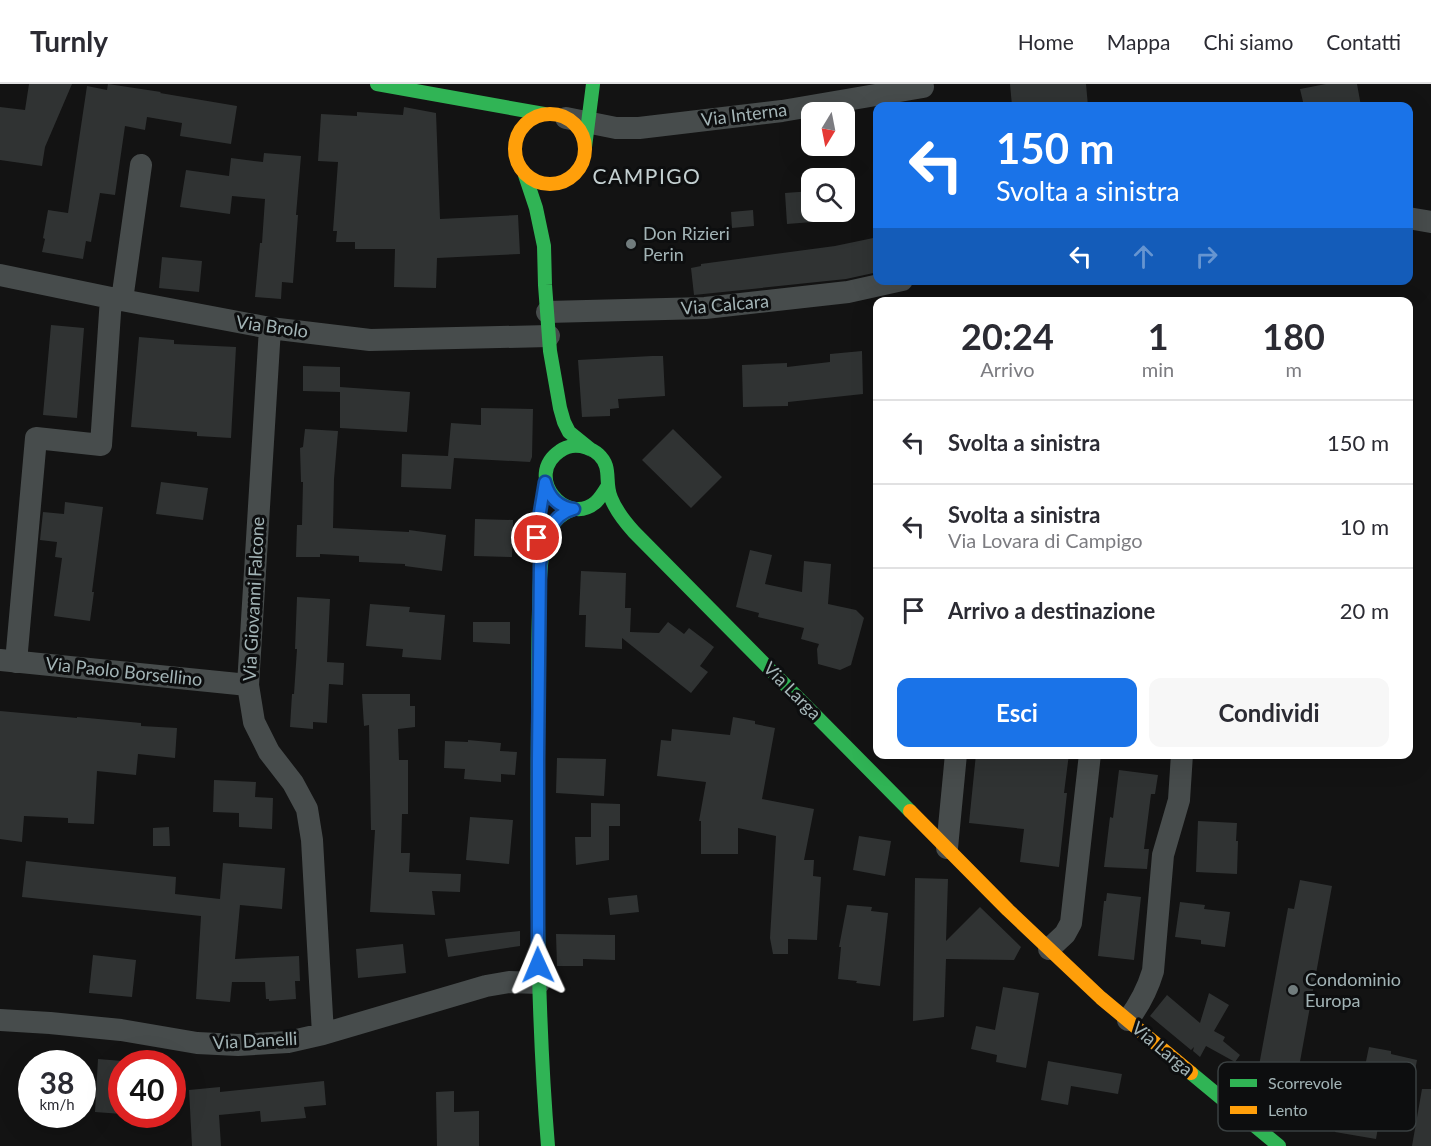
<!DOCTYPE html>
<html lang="it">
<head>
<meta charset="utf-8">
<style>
	body { margin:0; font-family:Lato,sans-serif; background:#f7f7f7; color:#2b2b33; height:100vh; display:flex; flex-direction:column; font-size:22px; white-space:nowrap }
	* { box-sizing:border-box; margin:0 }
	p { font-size:20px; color:#7c7c81 }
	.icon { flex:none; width:33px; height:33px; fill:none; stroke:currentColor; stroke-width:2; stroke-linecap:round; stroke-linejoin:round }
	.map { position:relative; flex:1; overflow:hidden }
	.details { position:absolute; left:873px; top:213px; width:540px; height:462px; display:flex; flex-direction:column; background:#fff; border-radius:12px; box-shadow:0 6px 24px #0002 }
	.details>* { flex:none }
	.hud { position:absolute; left:873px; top:18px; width:540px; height:183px; border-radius:12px; box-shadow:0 6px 24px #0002; background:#1a73e8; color:#fff; overflow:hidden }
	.needle { width:39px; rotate:190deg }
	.tools { position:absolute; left:801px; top:18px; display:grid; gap:12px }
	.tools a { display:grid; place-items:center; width:54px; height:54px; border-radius:12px; background:#fff; box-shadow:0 6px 24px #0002; font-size:30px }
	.speed { position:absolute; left:18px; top:966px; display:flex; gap:12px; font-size:30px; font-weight:700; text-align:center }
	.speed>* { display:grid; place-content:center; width:78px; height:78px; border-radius:50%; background:#fff; box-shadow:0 6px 24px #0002; line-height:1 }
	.speed small { font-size:15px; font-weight:400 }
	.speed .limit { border:9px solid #d22; background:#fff; color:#111 }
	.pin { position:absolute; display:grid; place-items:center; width:51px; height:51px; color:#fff; margin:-26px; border:3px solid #fff; border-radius:50%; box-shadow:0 2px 6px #0007 }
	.me { position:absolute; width:66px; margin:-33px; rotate:359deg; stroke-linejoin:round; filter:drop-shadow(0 0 4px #0008) }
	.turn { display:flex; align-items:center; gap:21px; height:126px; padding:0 24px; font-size:27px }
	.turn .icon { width:78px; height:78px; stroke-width:2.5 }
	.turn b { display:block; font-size:42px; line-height:51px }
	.lanes { display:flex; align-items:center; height:57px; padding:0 24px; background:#0003; justify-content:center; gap:30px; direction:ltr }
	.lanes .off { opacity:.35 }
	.eta { display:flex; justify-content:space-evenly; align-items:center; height:102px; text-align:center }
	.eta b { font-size:36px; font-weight:700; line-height:42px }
	.primary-button { display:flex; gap:12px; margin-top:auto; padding:12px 24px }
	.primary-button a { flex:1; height:69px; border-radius:12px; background:#1a73e8; color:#fff; font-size:24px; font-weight:700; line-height:69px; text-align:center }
	.primary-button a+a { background:#f7f7f7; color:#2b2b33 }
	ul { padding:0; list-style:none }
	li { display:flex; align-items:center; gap:18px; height:84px; padding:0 24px; border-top:2px solid #e1e1e2 }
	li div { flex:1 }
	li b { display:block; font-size:22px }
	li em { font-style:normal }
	header { display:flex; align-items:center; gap:36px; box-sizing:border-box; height:84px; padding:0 30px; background:#fff; border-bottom:2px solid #e1e1e2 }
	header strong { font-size:28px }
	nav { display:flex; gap:33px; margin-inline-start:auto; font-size:21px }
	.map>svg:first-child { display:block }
</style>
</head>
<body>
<header>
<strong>Turnly</strong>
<nav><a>Home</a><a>Mappa</a><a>Chi siamo</a><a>Contatti</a></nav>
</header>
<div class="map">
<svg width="1431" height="1062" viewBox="0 0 1431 1062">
	<rect width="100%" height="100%" fill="#131313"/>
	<path fill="#303333" d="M 29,0 L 72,0 L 45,63 L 42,82 L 0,76 L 0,23 L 25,26 Z
		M 108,0 L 161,8 L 160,9 L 237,22 L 231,60 L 180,52 L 182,39 L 147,33 L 145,46 L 125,42 L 115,111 L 100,109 L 91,158 L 86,157 L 83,175 L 42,168 L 45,155 L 43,154 L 48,126 L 68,129 L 87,2 L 107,6 Z
		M 1010,0 L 1086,0 L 1088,22 L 1012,22 Z
		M 1326,0 L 1357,0 L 1361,22 L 1304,22 L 1300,5 Z
		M 404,23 L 436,29 L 440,135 L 518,131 L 520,170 L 437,174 L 436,204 L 394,203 L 395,165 L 355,165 L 355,158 L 336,158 L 337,147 L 333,147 L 338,78 L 318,77 L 321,30 L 357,32 L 357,28 L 403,31 Z
		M 264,69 L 301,72 L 296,131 L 298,131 L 293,199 L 282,198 L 281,215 L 255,213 L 260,159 L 262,159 L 265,115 L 232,112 L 230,130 L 180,123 L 186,86 L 229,92 L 231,74 L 263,78 Z
		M 812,107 L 812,138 L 787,140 L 785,109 Z
		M 753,126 L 754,142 L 732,144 L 731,128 Z
		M 878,153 L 878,188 L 846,195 L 694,211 L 691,184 L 701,182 L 701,180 L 835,162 Z
		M 162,173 L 202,177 L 199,208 L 159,204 Z
		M 51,241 L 84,244 L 77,334 L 43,331 Z
		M 139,253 L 174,256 L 174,260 L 236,263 L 231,354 L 197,352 L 197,348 L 131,343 Z
		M 862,267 L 863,310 L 788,318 L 788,322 L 743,323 L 742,281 L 787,279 L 787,283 L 830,278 L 830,270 Z
		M 652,272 L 663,272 L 665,312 L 618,315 L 619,324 L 610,325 L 610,332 L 582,333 L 578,276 Z
		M 303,282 L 340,283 L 340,308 L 303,307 Z
		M 340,303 L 410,308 L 407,348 L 340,344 Z
		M 481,324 L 533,325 L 532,373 L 530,378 L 454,374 L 451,405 L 401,403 L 402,370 L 448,372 L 451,339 L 481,341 Z
		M 305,345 L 338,347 L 334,395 L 333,444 L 409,448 L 409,446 L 446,451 L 442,487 L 405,482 L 405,480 L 359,478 L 359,472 L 320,470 L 320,473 L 296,473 L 297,441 L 302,441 L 303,398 L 301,398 L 300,364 L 303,363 Z
		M 673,345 L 722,393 L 691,424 L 642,376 Z
		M 161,398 L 208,404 L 203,436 L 156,430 Z
		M 65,418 L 103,423 L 92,508 L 94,508 L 90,537 L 54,532 L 62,474 L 55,473 L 57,458 L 40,456 L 43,428 L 64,430 Z
		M 475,435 L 513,436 L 512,473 L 474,472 Z
		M 750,466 L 772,471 L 765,500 L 802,508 L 804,477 L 831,480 L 828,520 L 856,526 L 864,534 L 851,581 L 840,586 L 818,580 L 817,565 L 819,560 L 801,555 L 804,544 L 758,533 L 759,529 L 736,523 Z
		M 581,487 L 626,489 L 625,524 L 631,524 L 630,548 L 659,549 L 668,538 L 684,550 L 689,544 L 714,563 L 700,582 L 708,588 L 691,609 L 622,554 L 622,565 L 585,563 L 586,531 L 579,531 Z
		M 297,513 L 330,515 L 327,578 L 344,579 L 343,601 L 329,600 L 327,639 L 313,638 L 313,645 L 290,643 L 292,610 L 294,610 L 297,565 L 295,565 Z
		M 370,520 L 410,523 L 409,528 L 445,531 L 441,576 L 402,573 L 403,565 L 366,562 Z
		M 473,538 L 510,538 L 510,560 L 473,558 Z
		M 362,610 L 410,610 L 410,622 L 415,622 L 415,643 L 398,645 L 399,676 L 408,676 L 408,730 L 402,730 L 401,769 L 410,769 L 409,788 L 461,790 L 460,808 L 432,807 L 435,831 L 370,828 L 375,746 L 371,746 L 369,641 L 364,642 Z
		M 0,627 L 77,634 L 77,633 L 141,639 L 141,642 L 177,644 L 175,674 L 138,670 L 136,691 L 97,687 L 94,740 L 68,739 L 68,734 L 24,732 L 22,758 L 0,755 Z
		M 733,633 L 755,637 L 755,640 L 775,644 L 762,715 L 814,725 L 804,776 L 814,776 L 813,792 L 821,793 L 817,856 L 788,855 L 788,870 L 773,870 L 770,854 L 776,752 L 738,744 L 738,770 L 701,770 L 701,737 L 699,737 L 706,698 L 657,692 L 661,656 L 671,657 L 672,645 L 730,651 Z
		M 468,656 L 501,659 L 500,667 L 517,668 L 515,691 L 501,690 L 501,698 L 464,695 L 465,685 L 444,684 L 445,657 L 468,658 Z
		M 976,670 L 1069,670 L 1064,709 L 1067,709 L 1059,783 L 1020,778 L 1024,745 L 969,739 Z
		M 557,674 L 606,675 L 604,712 L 556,709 Z
		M 1119,686 L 1158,691 L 1155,710 L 1151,710 L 1144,765 L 1149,765 L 1147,785 L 1104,783 L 1110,733 L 1113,734 Z
		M 214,696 L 256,698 L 255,713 L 273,714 L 272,745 L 239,743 L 239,729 L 213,728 Z
		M 591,719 L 620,720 L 620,742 L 609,742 L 609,776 L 576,781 L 575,753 L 591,753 Z
		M 470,733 L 513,736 L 509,780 L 466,776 Z
		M 1198,737 L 1237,739 L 1236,757 L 1238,757 L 1237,790 L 1196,788 Z
		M 169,743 L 170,762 L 153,762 L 153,744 Z
		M 859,752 L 891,757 L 885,792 L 853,786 Z
		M 26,777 L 176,793 L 175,810 L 220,815 L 223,779 L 285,784 L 282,825 L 240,821 L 235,875 L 299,872 L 300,897 L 295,897 L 296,915 L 269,917 L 269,915 L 266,915 L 265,898 L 232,898 L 230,918 L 196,915 L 201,832 L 22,813 Z
		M 915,794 L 948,795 L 946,857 L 980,823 L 1021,863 L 1014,876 L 946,875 L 944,933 L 913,937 Z
		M 1300,796 L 1332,802 L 1297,994 L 1258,987 L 1288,824 L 1294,825 Z
		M 1107,809 L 1141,813 L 1134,876 L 1098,872 L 1104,817 L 1106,817 Z
		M 637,811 L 639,828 L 610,831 L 608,814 Z
		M 1180,818 L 1205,821 L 1204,825 L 1230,828 L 1225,863 L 1201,860 L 1201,856 L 1175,853 Z
		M 847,821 L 872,823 L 871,827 L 888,829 L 880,902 L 856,899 L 857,897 L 838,895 L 841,863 L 839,863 Z
		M 520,847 L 520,862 L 448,873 L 445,855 Z
		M 556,850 L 615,851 L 615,876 L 583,875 L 583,882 L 557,882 Z
		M 403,860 L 406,889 L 358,894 L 356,865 Z
		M 93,871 L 136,876 L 132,913 L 89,909 Z
		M 1003,903 L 1039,909 L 1026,984 L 996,978 L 997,971 L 971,965 L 976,942 L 995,946 Z
		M 1209,909 L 1229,921 L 1214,947 L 1225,953 L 1223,957 L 1240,971 L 1235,978 L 1206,962 L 1200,973 L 1193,967 L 1194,963 L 1191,966 L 1150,932 L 1167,911 L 1200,939 Z
		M 1369,963 L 1391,967 L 1391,970 L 1417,976 L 1413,997 L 1387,991 L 1376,1055 L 1335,1048 L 1342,1008 L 1359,1011 Z
		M 98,975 L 122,977 L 122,1030 L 95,1028 Z
		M 1048,977 L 1122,990 L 1118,1010 L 1071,1002 L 1068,1021 L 1041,1016 Z
		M 324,997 L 326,1021 L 304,1023 L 306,1034 L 261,1038 L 260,1027 L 219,1031 L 221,1062 L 192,1062 L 189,1006 L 220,1003 L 220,1008 Z
		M 1422,1005 L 1431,1005 L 1431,1062 L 1412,1062 Z
		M 454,1007 L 454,1028 L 479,1027 L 479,1062 L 437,1062 L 436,1008 Z"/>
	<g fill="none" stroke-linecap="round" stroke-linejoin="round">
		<path stroke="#474c4c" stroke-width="22" d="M 566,34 L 616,44 L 639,44 L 782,27 L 923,3
			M 1408,134 L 1431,138
			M 0,191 L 111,214 L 270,244 L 370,256 L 549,252
			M 122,216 L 141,81
			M 547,228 L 705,224 L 848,208 L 902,196
			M 270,244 L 248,601 L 254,638 L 269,668 L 293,699 L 307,725 L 312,756 L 323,950
			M 0,576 L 248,601
			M 16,578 L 36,354 L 101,361 L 111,214
			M 947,764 L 956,670
			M 1049,865 L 1065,850 L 1071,839 L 1090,670
			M 0,936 L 50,939 L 121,946 L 197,959 L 238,961 L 288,958 L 323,950 L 486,902 L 509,898 L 539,899
			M 1128,936 C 1140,920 1147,907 1153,887 L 1163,771 L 1179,716 L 1182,670"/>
		<path stroke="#30b455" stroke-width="14" d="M 377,0 L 544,30
			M 585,63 L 593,0
			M 525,91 L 536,124 L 544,162 L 545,201 L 550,267 L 560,324 L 564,338 L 569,348 L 590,365
			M 607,403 C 604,408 600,414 596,418 C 566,444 523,392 560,367 C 575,356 600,364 606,382 C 609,392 606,403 611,414 C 616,427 625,438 634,448 L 910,727
			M 1191,989 L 1279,1062
			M 548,1062 C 536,920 537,777 538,634 C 538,598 538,561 539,525 C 540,503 539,479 545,457 C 550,441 558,431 574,425"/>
		<path stroke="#ff9f0a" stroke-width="14" d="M515 65a35 35 0 1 1 70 0a35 35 0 1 1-70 0Z
			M 910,727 L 1008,826 L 1101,914 L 1191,989"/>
	</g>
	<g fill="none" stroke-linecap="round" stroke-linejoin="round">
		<defs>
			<path id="route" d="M 537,454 L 540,428 L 545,398 C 549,413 558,423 574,425 C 549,431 543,458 540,481 L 538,676 L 538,881"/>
		</defs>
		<use href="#route" stroke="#114b97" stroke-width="15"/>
		<use href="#route" stroke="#1a73e8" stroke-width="10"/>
	</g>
	<g fill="#717c7d" stroke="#0d0e0f" stroke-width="2">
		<circle cx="631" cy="160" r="6"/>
		<circle cx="1293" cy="906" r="6"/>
	</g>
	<g text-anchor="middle" stroke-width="6" stroke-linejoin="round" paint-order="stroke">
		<g font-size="18" fill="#a3b4b6" stroke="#0d0e0f">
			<text transform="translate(744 31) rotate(-7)" y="6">Via Interna</text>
			<text transform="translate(725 221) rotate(-5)" y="6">Via Calcara</text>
			<text transform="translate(272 243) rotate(8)" y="6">Via Brolo</text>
			<text transform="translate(254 515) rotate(-87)" y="6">Via Giovanni Falcone</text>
			<text transform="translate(124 588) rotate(6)" y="6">Via Paolo Borsellino</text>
			<text transform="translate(792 607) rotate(45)" y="6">Via Larga</text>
			<text transform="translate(255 957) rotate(-3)" y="6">Via Danelli</text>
			<text transform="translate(1162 965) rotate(40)" y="6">Via Larga</text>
		</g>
		<g font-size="18" fill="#a3b4b6" stroke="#0d0e0f" text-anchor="start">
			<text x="643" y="156">Don Rizieri<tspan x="643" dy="21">Perin</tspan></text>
			<text x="1305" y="902">Condominio<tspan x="1305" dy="21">Europa</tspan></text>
		</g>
		<g font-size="21" letter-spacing="1.5" fill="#c4d0d1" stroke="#0d0e0f">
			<text x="647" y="100">CAMPIGO</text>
		</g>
	</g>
	<rect x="1218" y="978" width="198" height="69" rx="9" fill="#0d0e0f" stroke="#3a4041" stroke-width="1.5"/>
	<rect x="1230" y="995" width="27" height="8" fill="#30b455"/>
	<rect x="1230" y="1022" width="27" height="8" fill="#ff9f0a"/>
	<g font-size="16" fill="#a3b4b6">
		<text x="1268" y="1005">Scorrevole</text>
		<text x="1268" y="1032">Lento</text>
	</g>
</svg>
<div class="tools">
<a><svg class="needle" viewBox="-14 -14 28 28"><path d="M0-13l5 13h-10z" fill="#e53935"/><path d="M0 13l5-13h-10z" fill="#7c7c81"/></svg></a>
<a><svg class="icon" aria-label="search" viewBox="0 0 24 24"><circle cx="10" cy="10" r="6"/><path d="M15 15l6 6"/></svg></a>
</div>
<div class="speed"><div>38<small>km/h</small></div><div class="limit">40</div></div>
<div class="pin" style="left:537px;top:454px;background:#d93025"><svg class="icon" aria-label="arrive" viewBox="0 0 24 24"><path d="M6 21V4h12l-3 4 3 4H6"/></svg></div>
<svg class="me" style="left:538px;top:881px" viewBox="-20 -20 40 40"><path d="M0-17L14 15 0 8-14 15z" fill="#1a73e8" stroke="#fff" stroke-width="4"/></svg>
<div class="hud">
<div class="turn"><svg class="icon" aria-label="left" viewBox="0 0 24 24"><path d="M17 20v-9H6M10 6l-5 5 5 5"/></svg><div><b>150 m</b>Svolta a sinistra</div></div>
<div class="lanes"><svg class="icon" aria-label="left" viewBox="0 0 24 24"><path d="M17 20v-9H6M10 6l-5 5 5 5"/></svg><svg class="icon off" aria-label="ahead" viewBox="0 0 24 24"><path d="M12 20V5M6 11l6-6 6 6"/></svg><svg class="icon off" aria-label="right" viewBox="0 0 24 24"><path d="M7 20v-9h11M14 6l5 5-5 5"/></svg></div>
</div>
<section class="details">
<div class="eta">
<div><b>20:24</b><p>Arrivo</p></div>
<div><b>1</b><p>min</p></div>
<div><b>180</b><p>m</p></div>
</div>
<ul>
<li><svg class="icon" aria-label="left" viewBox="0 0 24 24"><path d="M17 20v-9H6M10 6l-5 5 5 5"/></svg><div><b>Svolta a sinistra</b></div><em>150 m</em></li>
<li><svg class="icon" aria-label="left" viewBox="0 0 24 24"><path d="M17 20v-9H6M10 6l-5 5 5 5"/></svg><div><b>Svolta a sinistra</b><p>Via Lovara di Campigo</p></div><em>10 m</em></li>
<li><svg class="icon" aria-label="arrive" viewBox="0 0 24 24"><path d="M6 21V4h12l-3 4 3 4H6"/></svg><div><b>Arrivo a destinazione</b></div><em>20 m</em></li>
</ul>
<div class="primary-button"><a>Esci</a><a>Condividi</a></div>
</section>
</div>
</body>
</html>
